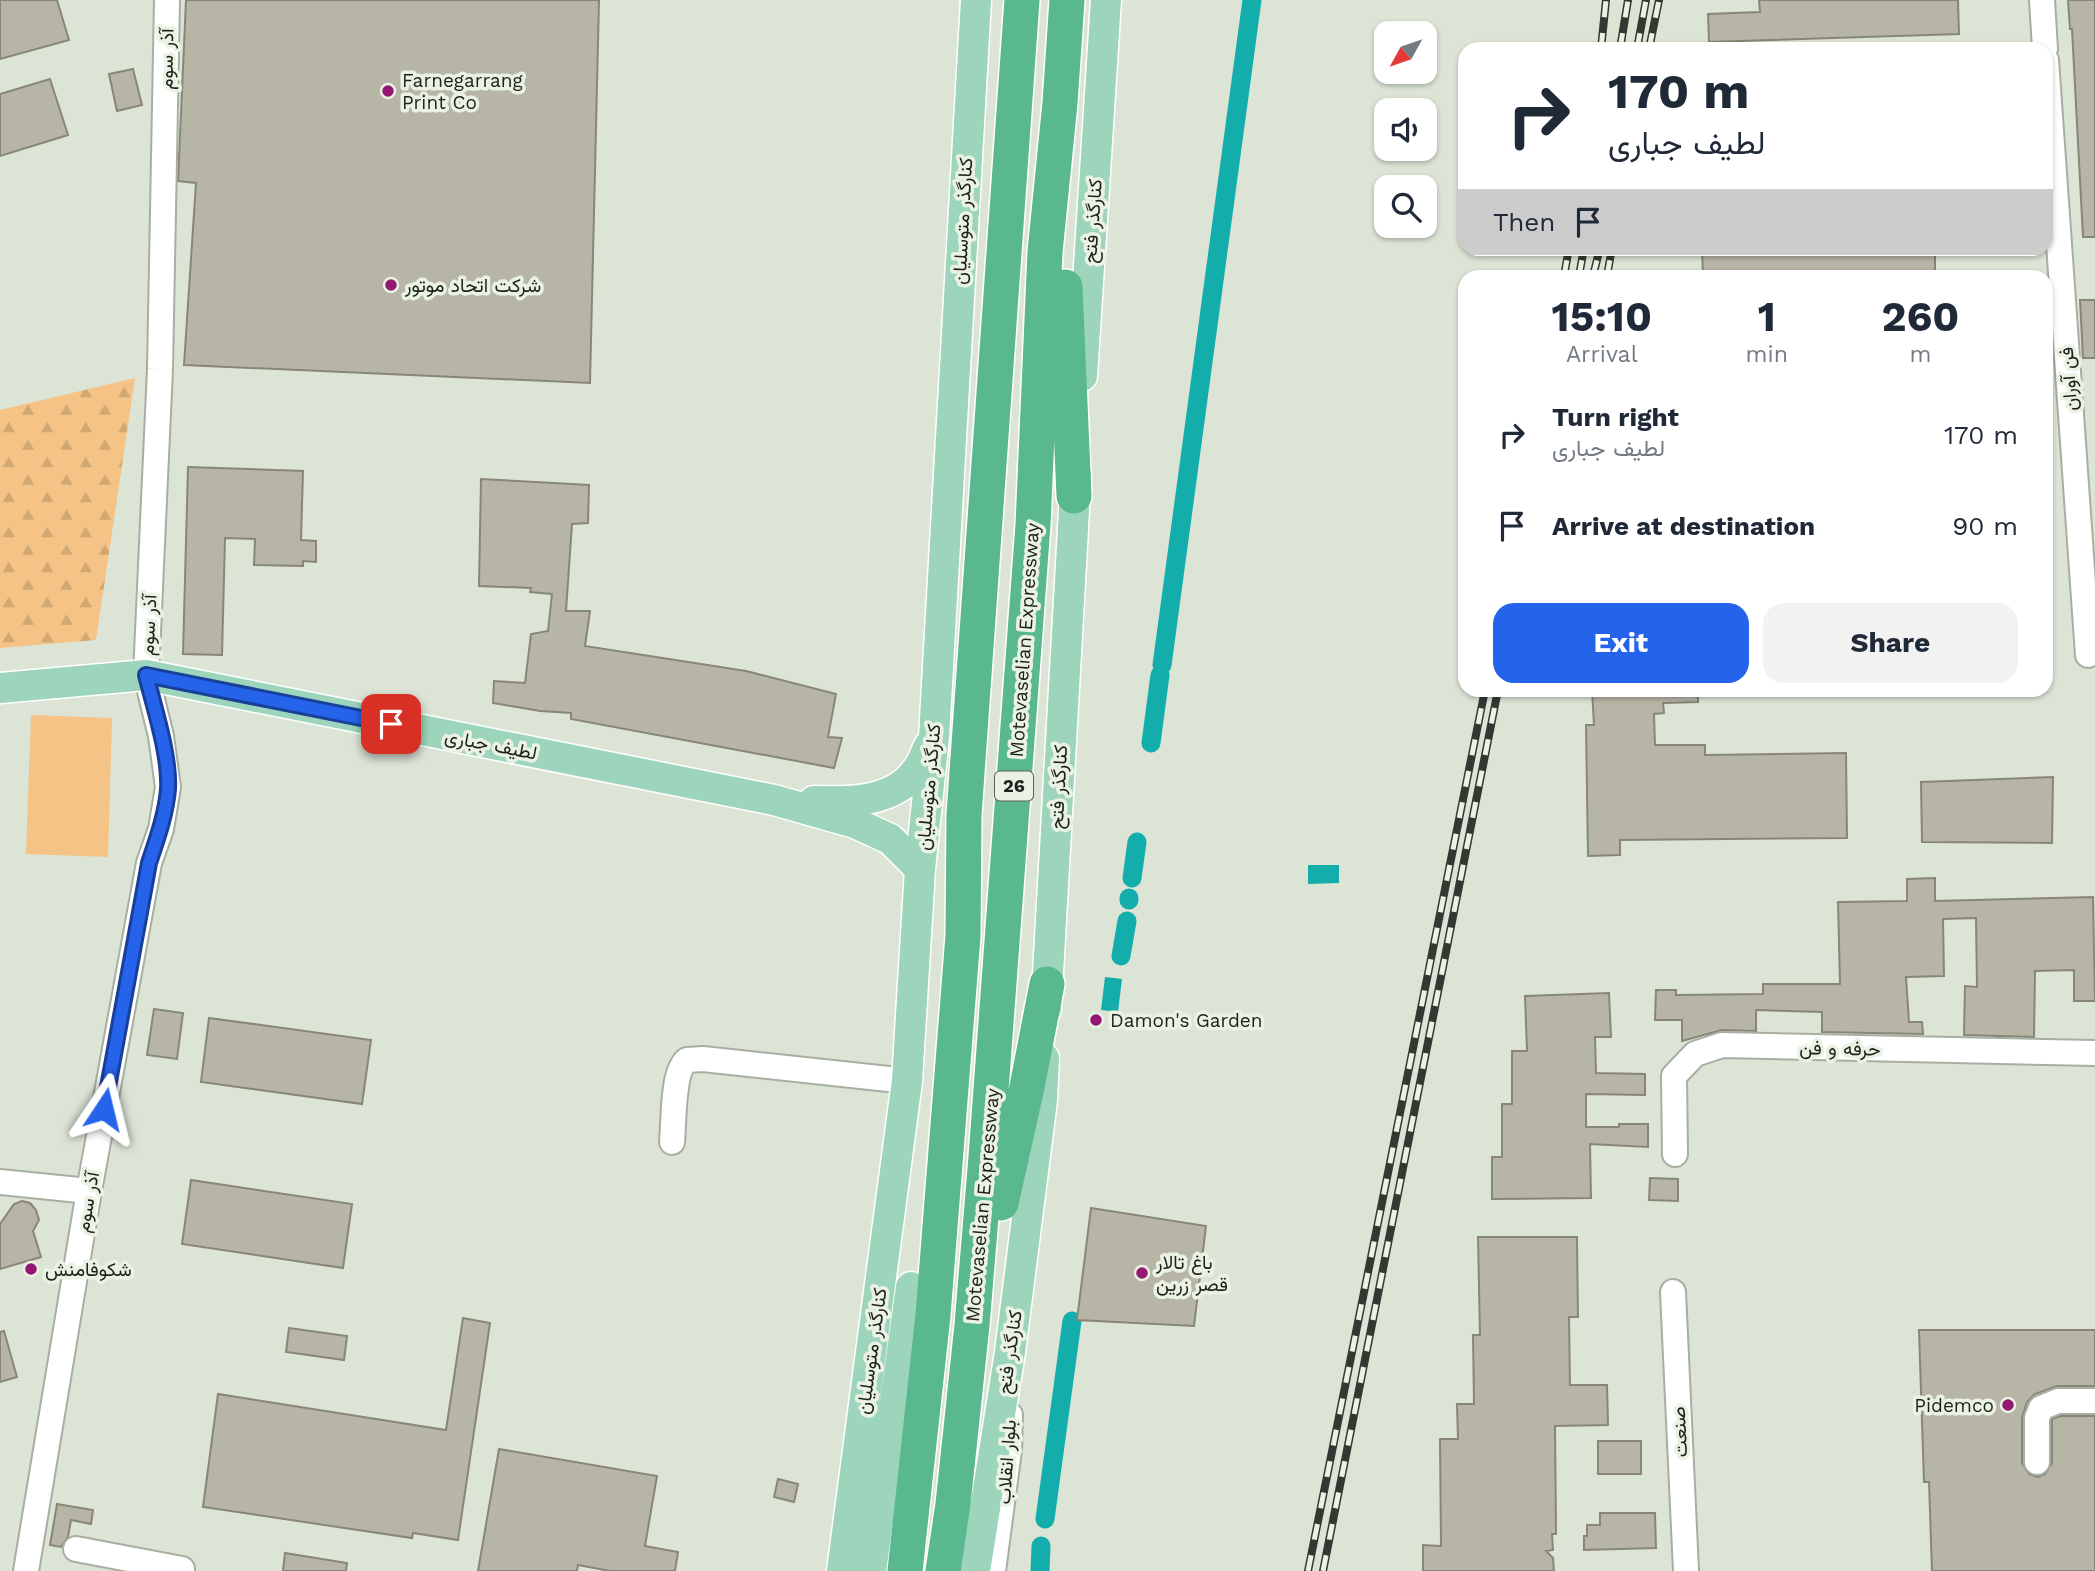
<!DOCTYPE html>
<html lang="en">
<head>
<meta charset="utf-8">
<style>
	body { margin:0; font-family:"Work Sans",Vazirmatn,sans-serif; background:#f2f2f3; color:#1f2937; height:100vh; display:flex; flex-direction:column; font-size:26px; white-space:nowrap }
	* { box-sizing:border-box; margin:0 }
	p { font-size:23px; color:#747a83 }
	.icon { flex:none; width:38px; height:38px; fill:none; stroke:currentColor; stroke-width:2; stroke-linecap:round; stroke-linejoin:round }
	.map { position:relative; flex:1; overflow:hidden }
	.sheet { position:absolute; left:1458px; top:270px; width:595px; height:427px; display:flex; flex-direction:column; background:#fff; border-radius:21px; box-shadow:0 2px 5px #0004 }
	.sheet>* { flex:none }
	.banner { position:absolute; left:1458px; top:42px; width:595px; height:214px; border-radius:21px; box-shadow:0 2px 5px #0004; background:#fff; color:#1f2937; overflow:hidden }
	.needle { width:46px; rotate:230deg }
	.buttons { position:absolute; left:1374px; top:21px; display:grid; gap:14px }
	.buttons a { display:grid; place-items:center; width:63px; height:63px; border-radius:14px; background:#fff; box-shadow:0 2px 5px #0004; font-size:35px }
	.pin { position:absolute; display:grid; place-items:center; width:60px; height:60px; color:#fff; margin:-30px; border-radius:14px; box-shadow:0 4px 10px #0006 }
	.me { position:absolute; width:77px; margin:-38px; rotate:10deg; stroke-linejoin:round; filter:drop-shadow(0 0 5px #0008) }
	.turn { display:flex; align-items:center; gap:24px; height:147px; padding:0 35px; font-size:32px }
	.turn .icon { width:91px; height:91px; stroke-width:2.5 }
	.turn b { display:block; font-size:49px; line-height:60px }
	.then { display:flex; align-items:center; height:66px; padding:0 35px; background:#0003; gap:14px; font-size:26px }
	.eta { display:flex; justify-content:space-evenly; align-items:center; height:119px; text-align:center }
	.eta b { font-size:42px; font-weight:700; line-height:49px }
	.button { display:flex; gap:14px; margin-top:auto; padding:14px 35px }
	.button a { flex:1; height:80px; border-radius:21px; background:#2563eb; color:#fff; font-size:28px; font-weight:700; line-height:80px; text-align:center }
	.button a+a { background:#f2f2f3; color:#1f2937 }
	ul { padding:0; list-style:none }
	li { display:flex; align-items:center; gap:21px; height:91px; padding:0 35px }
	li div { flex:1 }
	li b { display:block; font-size:26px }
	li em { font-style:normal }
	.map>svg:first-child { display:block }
</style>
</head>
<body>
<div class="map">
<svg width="2095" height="1571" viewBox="0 0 2095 1571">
	<defs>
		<pattern id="forest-firs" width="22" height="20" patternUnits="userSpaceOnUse" patternTransform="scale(1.75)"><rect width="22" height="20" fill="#f4c385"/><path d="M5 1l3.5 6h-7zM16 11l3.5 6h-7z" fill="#d1a772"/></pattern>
	</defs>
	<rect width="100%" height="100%" fill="#dce4d6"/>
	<path fill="url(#forest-firs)" d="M 135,378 L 96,640 L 0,648 L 0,410 Z"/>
	<path fill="#f4c385" d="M 31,715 L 112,718 L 108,857 L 26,854 Z"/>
	<path fill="#13aeab" d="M 1308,865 L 1339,865 L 1339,883 L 1308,884 Z
		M 1105,977 L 1122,979 L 1118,1012 L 1101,1010 Z"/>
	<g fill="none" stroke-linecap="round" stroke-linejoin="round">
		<path stroke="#13aeab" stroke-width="19" d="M 1162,665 L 1252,0
			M 1151,743 L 1160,675
			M 1132,878 L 1137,842
			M 1129,900 L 1129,898
			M 1121,956 L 1127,921
			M 1045,1519 L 1072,1321
			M 1040,1571 L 1041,1546"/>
	</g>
	<path fill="#b7b5a6" stroke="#888677" stroke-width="2" d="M 0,0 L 57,0 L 69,40 L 0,59 Z
		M 186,0 L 599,0 L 590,383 L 184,365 L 196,183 L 178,181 Z
		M 1759,0 L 1958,0 L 1959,34 L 1709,42 L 1708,14 L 1760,12 Z
		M 2068,0 L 2095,0 L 2095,237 L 2083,237 L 2072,29 L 2070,29 Z
		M 133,69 L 142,105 L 117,111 L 109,74 Z
		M 50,79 L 68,135 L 0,156 L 0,94 Z
		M 1702,248 L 1935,248 L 1935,276 L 1703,276 Z
		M 2080,300 L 2095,300 L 2095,358 L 2083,358 Z
		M 188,467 L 303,471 L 301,540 L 316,541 L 316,562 L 303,561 L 303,566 L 254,565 L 255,539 L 225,538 L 222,655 L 183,654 Z
		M 481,479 L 589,485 L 588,523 L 572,524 L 566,611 L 590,611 L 585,646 L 746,671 L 836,694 L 828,737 L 842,738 L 834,768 L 571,719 L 571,713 L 540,711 L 493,703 L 494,681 L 525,683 L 531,634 L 548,631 L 552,594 L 530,592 L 531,588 L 479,586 Z
		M 1592,690 L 1698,690 L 1698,702 L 1663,703 L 1664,713 L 1654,714 L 1655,745 L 1705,745 L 1705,755 L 1846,753 L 1847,838 L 1620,840 L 1620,855 L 1588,856 L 1586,725 L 1594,725 Z
		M 2053,777 L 2052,843 L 1922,842 L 1921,782 Z
		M 1935,878 L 1935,901 L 2093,897 L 2095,1001 L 2074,1001 L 2074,970 L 2035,971 L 2034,1037 L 1964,1035 L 1965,986 L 1977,987 L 1976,918 L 1943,919 L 1944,976 L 1906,977 L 1909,1022 L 1922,1022 L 1923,1034 L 1822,1032 L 1822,1012 L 1756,1010 L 1756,1031 L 1722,1030 L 1682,1041 L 1682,1020 L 1655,1020 L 1656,990 L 1676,990 L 1676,995 L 1763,994 L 1763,984 L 1840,984 L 1838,902 L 1907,901 L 1907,879 Z
		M 1609,993 L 1611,1037 L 1595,1037 L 1596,1073 L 1645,1074 L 1645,1095 L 1586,1094 L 1586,1127 L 1619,1127 L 1619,1124 L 1648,1124 L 1648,1147 L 1590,1144 L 1591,1198 L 1492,1199 L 1492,1157 L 1502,1157 L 1502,1104 L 1512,1104 L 1512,1051 L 1527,1051 L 1525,996 Z
		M 154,1009 L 183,1013 L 177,1059 L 147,1055 Z
		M 209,1018 L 371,1040 L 362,1104 L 201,1082 Z
		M 1650,1178 L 1678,1179 L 1678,1201 L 1649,1200 Z
		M 191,1180 L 352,1204 L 343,1268 L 182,1244 Z
		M 22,1201 L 30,1203 L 36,1210 L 39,1220 L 33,1231 L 41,1257 L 0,1269 L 0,1224 L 14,1204 Z
		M 1091,1208 L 1206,1226 L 1194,1326 L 1077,1320 Z
		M 1478,1237 L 1577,1237 L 1578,1317 L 1569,1317 L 1570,1385 L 1607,1385 L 1608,1425 L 1555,1426 L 1556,1534 L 1552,1534 L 1553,1550 L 1546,1551 L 1553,1558 L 1554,1571 L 1423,1571 L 1423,1545 L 1441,1546 L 1440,1439 L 1458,1439 L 1457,1404 L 1474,1404 L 1473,1335 L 1480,1335 Z
		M 463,1318 L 490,1323 L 458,1540 L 413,1533 L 412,1538 L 203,1507 L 218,1394 L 446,1430 Z
		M 289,1328 L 347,1336 L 344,1360 L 286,1352 Z
		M 1919,1330 L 2095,1330 L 2095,1386 L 2057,1386 L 2035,1394 L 2027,1402 L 2022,1418 L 2022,1463 L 2029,1474 L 2038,1477 L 2045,1474 L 2052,1463 L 2052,1419 L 2061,1416 L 2095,1416 L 2095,1571 L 1932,1571 L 1929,1482 L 1924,1482 Z
		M 4,1331 L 17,1377 L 0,1382 L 0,1332 Z
		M 1598,1441 L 1641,1441 L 1641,1474 L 1598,1474 Z
		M 499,1449 L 657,1476 L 645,1546 L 678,1552 L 675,1571 L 610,1571 L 578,1565 L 577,1571 L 478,1571 Z
		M 778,1479 L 798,1484 L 794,1502 L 774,1497 Z
		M 57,1504 L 93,1510 L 91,1524 L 71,1520 L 68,1537 L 61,1547 L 50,1545 Z
		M 1600,1513 L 1655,1513 L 1656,1548 L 1584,1550 L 1584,1536 L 1587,1536 L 1587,1525 L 1600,1525 Z
		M 285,1553 L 347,1563 L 346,1571 L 283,1571 Z"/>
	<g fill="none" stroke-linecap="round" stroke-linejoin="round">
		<defs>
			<path id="minor" d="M 2042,0 L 2045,49
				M 2046,60 L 2088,655
				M 672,1142 C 674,1123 672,1071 687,1060 L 703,1059 L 907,1081
				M 1675,1154 L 1674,1076 L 1695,1054 L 1722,1045 L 2095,1053
				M 0,1182 L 89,1191
				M 1673,1292 L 1686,1571
				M 2037,1462 L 2037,1418 L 2041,1408 L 2058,1401 L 2095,1401
				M 76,1549 L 182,1569 L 182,1571
				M 26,1571 L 89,1191 L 149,863 L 161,829 L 168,787 L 161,736 L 146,675 L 160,369 L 167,0
				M 993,1571 L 1009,1450 L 1010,1415"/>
			<path id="major" d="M 1082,376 L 1106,0
				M 0,688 L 146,675 L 774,800 L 855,823 L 890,839 L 920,869
				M 814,801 C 849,802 893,803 916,771 C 922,764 925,754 929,746
				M 1046,1009 L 1076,475
				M 842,1571 L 907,1081 L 920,869 L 934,737 L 976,0
				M 871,1571 L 911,1287
				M 975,1571 L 1010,1352 L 1042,1100 L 1044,1058"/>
			<path id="highway" d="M 1065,287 L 1074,496
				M 1001,1203 L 1027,1087 L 1047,984
				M 905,1571 L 933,1315 L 963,936 L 964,815 L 1022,0
				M 943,1571 L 953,1504 L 972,1325 L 986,1157 L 1033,525 L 1045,252 L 1060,103 L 1067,0"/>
		</defs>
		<use href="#minor" stroke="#a7afa2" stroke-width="28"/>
		<use href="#major" stroke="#fff" stroke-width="33"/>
		<use href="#highway" stroke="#fff" stroke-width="38"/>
		<use href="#minor" stroke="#fff" stroke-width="24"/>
		<use href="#major" stroke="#9cd4bc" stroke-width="30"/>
		<use href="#highway" stroke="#5ab88f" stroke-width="35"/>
		<defs>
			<path id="rail" d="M 1601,49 L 1606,0
				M 1620,49 L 1628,0
				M 1637,49 L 1646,0
				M 1649,49 L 1659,0
				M 1564,276 L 1569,248
				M 1579,276 L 1584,248
				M 1593,276 L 1600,248
				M 1607,276 L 1612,248
				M 1308,1571 L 1485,690
				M 1323,1571 L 1498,690"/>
		</defs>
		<use href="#rail" stroke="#343832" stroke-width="8"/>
		<use href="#rail" stroke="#e9f2e3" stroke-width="5" stroke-dasharray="16" stroke-linecap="butt"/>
	</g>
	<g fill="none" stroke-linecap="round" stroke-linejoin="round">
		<defs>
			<path id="route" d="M 104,1109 L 149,863 C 157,839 166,814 168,789 C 170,756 154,707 146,675 L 391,724"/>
		</defs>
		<use href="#route" stroke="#184099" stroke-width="18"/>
		<use href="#route" stroke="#2563eb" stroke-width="12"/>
	</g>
	<g fill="#941873" stroke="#e9f2e3" stroke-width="2.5">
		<circle cx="388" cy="91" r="7"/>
		<circle cx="391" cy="285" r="7"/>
		<circle cx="1096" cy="1020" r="7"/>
		<circle cx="31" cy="1269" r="7"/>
		<circle cx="1142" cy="1273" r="7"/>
		<circle cx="2008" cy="1405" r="7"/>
	</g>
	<g text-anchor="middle" stroke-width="7" stroke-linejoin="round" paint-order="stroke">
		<rect fill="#e9f2e3" stroke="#5a5f57" stroke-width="2" x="995" y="771.5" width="38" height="29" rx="5"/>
		<g font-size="18" font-weight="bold" fill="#1d201b">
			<text x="1014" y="792">26</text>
		</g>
		<g font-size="19" fill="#1d201b" stroke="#e9f2e3">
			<text transform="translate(166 59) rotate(-89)" y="7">آذر سوم</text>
			<text transform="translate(962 221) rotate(-87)" y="7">کنارگذر متوسلیان</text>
			<text transform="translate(1092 221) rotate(-86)" y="7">کنارگذر فتح</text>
			<text transform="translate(2068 379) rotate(-94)" y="7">فن آوران</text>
			<text transform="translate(148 625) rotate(-87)" y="7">آذر سوم</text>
			<text transform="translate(1024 640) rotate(-86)" y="7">Motevaselian Expressway</text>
			<text transform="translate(491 744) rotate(11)" y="7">لطیف جباری</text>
			<text transform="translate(928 787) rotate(-85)" y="7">کنارگذر متوسلیان</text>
			<text transform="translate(1058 787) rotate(-87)" y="7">کنارگذر فتح</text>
			<text transform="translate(1840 1048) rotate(1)" y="7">حرفه و فن</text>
			<text transform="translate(87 1202) rotate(-80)" y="7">آذر سوم</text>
			<text transform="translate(982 1205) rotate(-85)" y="7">Motevaselian Expressway</text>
			<text transform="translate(871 1351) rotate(-82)" y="7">کنارگذر متوسلیان</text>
			<text transform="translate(1009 1352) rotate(-82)" y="7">کنارگذر فتح</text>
			<text transform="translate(1679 1432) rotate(-93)" y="7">صنعت</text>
			<text transform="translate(1006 1462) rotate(-86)" y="7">بلوار انقلاب</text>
		</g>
		<g font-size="19" fill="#1d201b" stroke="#e9f2e3" text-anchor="start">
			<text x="402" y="87">Farnegarrang<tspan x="402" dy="22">Print Co</tspan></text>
			<text x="405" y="292">شرکت اتحاد موتور</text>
			<text x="1110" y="1027">Damon's Garden</text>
			<text x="1156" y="1269">باغ تالار<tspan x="1156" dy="22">قصر زرین</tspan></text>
			<text x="45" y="1276">شکوفامنش</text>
			<text x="1994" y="1412" text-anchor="end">Pidemco</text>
		</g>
	</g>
</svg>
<div class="buttons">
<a><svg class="needle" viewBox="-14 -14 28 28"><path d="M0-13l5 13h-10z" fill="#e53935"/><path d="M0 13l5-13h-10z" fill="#747a83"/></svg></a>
<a><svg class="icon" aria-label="sound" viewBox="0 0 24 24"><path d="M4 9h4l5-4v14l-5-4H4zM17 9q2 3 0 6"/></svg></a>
<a><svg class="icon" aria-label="search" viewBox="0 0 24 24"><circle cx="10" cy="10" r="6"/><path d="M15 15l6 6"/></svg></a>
</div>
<div class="pin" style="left:391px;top:724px;background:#d93025"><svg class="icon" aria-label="arrive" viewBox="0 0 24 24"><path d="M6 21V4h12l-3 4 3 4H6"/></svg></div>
<svg class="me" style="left:104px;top:1109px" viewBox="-20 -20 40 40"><path d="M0-17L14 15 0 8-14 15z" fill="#2563eb" stroke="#fff" stroke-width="4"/></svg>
<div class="banner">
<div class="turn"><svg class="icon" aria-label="right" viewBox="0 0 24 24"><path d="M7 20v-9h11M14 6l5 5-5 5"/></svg><div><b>170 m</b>لطیف جباری</div></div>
<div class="then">Then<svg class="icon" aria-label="arrive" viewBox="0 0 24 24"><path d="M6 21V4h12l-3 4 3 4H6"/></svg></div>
</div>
<section class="sheet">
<div class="eta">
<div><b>15:10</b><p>Arrival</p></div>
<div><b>1</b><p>min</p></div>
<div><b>260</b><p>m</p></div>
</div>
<ul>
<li><svg class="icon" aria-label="right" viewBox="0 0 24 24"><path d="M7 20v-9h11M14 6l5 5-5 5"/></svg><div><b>Turn right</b><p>لطیف جباری</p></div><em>170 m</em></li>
<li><svg class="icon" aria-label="arrive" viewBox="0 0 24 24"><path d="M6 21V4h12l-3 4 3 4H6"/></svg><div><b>Arrive at destination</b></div><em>90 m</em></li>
</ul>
<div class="button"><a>Exit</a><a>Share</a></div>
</section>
</div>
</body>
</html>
